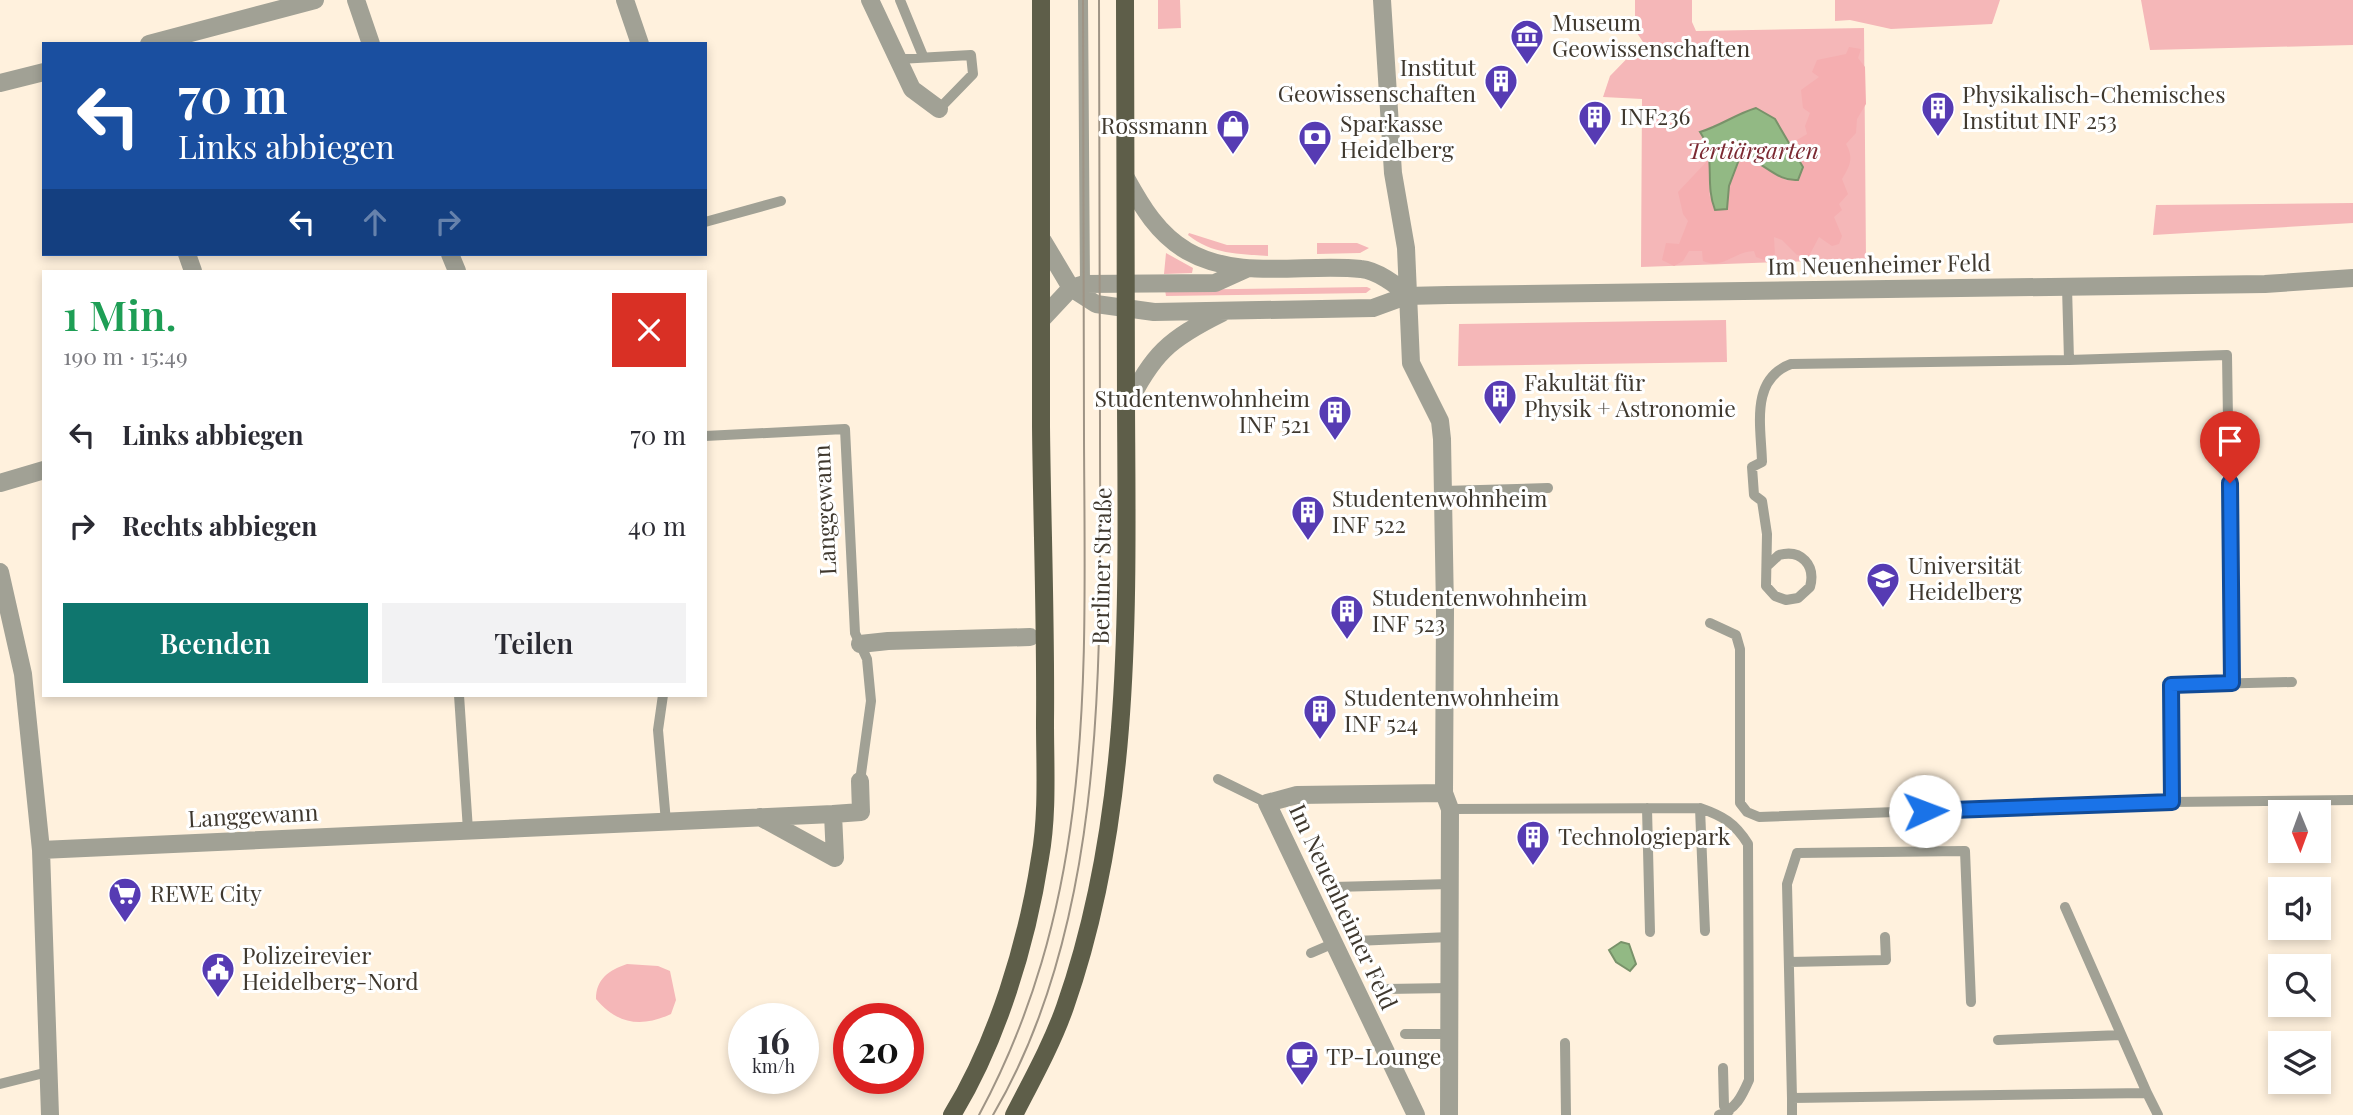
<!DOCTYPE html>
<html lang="de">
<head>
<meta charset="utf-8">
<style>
	body { margin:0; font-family:"Playfair Display",serif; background:#f2f2f3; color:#2b2b33; height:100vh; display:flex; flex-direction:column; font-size:26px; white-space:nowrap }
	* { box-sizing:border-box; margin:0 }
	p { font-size:23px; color:#7c7c81 }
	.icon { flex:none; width:38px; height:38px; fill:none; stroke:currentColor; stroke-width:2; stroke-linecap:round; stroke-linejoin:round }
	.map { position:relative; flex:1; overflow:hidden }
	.details { position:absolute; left:42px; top:270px; width:665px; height:427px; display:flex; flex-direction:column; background:#fff; border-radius:0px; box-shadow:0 4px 10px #0003 }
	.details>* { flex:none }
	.top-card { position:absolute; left:42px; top:42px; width:665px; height:214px; border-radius:0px; box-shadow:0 4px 10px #0003; background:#1a4fa0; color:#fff; overflow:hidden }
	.needle { width:46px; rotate:179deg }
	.buttons { position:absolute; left:2268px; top:800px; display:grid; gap:14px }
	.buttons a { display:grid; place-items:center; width:63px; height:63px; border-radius:0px; background:#fff; box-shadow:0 4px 10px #0003; font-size:35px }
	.speed { position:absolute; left:728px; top:1003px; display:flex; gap:14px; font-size:35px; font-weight:700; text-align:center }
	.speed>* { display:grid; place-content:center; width:91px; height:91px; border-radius:50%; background:#fff; box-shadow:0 4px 10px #0003; line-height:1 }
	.speed small { font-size:18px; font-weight:400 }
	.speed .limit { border:10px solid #d22; background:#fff; color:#111 }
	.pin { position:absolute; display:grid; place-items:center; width:60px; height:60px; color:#fff; margin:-72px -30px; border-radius:50% 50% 50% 0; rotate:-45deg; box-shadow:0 0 7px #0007 }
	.pin .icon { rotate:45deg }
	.me { position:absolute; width:77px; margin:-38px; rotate:88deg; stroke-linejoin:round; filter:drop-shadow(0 0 5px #0008) }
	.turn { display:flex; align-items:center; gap:24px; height:147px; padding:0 21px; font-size:32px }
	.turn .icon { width:91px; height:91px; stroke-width:2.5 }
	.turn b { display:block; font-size:49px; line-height:60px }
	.lanes { display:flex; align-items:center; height:66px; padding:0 21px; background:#0003; justify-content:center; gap:35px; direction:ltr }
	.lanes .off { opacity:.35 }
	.round { display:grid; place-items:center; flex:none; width:74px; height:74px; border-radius:0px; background:#f2f2f3 }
	.summary { display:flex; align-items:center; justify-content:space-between; height:119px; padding:0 21px }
	h1 { font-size:42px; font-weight:600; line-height:52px; color:#1e9e55 }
	.primary-button { display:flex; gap:14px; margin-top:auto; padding:14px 21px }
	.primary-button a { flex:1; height:80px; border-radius:0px; background:#0f766e; color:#fff; font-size:28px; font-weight:600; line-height:80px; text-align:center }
	.primary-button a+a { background:#f2f2f3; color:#2b2b33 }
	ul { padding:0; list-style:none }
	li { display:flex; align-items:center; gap:21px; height:91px; padding:0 21px }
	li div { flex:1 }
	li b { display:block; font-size:26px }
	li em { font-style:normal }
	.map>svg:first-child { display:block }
</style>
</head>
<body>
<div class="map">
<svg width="2353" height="1115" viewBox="0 0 2353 1115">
	<rect width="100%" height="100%" fill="#fff1dd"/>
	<path fill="#f5b7b8" d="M 1158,0 L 1180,0 L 1181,28 L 1158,29 Z
		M 1635,0 L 1692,0 L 1692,22 L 1696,31 L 1864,28 L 1866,259 L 1641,267 L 1642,99 L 1603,97 L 1610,76 L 1643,42 L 1635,30 Z
		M 1835,0 L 2000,0 L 1992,24 L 1891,29 L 1850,20 L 1835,21 Z
		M 2141,0 L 2353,0 L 2353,45 L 2150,50 Z
		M 2353,203 L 2353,223 L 2153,235 L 2156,205 Z
		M 1189,233 L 1227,245 L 1268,245 L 1268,256 C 1239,254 1211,254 1188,235 Z
		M 1317,243 L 1357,243 L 1369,248 L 1360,253 L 1317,254 Z
		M 1166,253 L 1193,268 L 1192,273 L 1164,274 Z
		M 1367,287 L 1371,289 L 1366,293 L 1166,296 L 1165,290 Z
		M 1726,320 L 1727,362 L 1458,366 L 1459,324 Z
		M 627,964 L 658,966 L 670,971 L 676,1000 L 671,1014 C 641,1028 617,1024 596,999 C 596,979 609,970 627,964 Z"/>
	<path fill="#f5aeb0" d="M 1849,47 L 1861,49 L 1858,58 L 1865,67 L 1866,104 L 1857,119 L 1856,133 L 1846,144 C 1854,158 1850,166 1842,179 L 1848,194 L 1839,204 L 1842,210 L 1834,217 L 1842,236 L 1839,244 L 1832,246 L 1819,237 L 1809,256 L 1797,255 L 1782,240 L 1774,237 L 1775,256 L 1767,261 L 1756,257 L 1754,251 C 1735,251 1723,270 1703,261 L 1702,251 L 1689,251 L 1683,261 L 1674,266 L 1662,260 L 1666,243 L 1679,244 L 1688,221 L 1683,214 L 1678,192 L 1709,159 L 1709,196 L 1727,209 L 1728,186 L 1740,157 L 1755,159 L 1787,181 L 1802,167 L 1787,146 L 1807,134 L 1805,126 L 1810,113 L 1803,108 L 1801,90 L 1819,77 L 1812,72 L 1817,60 L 1846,54 Z"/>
	<path fill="#92b984" stroke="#79926a" stroke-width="2" d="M 1756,108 L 1775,119 L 1803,167 L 1798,180 C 1775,182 1763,159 1740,157 L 1729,186 L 1727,209 L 1715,210 C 1704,182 1717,157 1700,132 C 1720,126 1736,114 1756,108 Z
		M 1621,942 L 1629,944 L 1636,964 L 1630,971 L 1616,962 L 1609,950 Z"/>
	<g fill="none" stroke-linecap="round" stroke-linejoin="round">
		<path stroke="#a1a195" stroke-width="10" d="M 900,0 L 923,56
			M 1083,0 L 1085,288
			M 899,59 L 971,55 L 973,74 L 939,109
			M 705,222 L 781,201
			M 2067,287 L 2069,360 L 2227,355 L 2232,683
			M 705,436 L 845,429 L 855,633 L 867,659 L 871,701 L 860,781
			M 1443,491 L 1548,488
			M 1767,566 L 1779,555 C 1801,549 1816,565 1810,587 L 1798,598 L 1786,600 L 1775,596 L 1766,586 L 1767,534 L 1762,501 L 1754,495 L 1752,467 L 1762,462 C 1761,426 1750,379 1791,364 L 2069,360
			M 1710,623 L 1736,635 L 1740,649 L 1740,803 L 1747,812 L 1759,817 L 2172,802 L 2353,800
			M 459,695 L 468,830
			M 663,695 L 658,730 L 666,822
			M 1218,779 L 1267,803
			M 2172,802 L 2170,685 L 2292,682
			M 1647,808 L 1650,932
			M 1700,808 L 1705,931
			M 1450,809 L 1700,808 C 1723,816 1735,823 1748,844 L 1749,1080 C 1742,1096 1736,1109 1719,1115
			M 1333,887 L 1450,884
			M 2065,907 L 2147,1093
			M 1355,941 L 1450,937
			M 1311,953 L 1332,944
			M 1789,962 L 1886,960 L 1885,937
			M 1386,989 L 1450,988
			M 1405,1034 L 1450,1034
			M 1998,1040 L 2121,1035
			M 1565,1043 L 1566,1115
			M 1723,1068 L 1724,1106 L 1729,1111
			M 0,1084 L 48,1072
			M 1792,1098 L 1787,884 L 1797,853 L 1965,851 L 1971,1002
			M 1792,1115 L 1792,1098 L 2147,1093 L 2158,1115"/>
		<path stroke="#a1a195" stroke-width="18" d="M 356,0 L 371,44
			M 625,0 L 640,44
			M 870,0 L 912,89 L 939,109
			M 1382,0 L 1393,173 L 1406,248 L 1411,363 L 1440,421 L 1442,439 L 1445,610 L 1444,793 L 1450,809 L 1449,1115
			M 149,44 L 315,0
			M 0,83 L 44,72
			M 1126,178 C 1142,207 1158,234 1187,251 C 1239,281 1304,263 1361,269 C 1375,270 1399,285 1406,296
			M 1043,241 L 1071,288 L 1096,304 L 1154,312 L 1373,308 L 1406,296 L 1448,295 L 2265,284 L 2353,278
			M 187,254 L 193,271
			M 450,254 L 457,271
			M 1042,319 L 1071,288 L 1084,284 L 1215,283 L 1246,269
			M 1126,408 C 1152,354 1169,339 1222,313
			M 0,483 L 44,470
			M 0,572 L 23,674 L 41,850 L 50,1115
			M 860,644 L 888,641 L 1030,637
			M 833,814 L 861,812 L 860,781
			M 41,850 L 833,814 L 835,858 L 760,817
			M 1416,1115 L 1267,803 L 1297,795 L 1444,793"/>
		<path stroke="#5e5e49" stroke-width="18" d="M 952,1115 C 997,1042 1027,943 1040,858 C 1048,814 1045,767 1045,722 C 1046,623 1042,525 1041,426 C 1041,284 1041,142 1041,0
			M 1014,1115 C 1032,1080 1052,1044 1065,1007 C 1133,813 1127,607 1126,404 C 1126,269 1125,135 1125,0"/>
		<path stroke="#9f9485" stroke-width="2" d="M 979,1115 C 1096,897 1085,677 1084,438 C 1084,292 1084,146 1083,0
			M 993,1115 C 1110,916 1100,650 1100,426 C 1100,284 1100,142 1099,0"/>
	</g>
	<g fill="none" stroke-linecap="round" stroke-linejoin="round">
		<defs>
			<path id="route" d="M 1925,811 L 2172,802 L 2171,685 L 2232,683 L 2230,483"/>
		</defs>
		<use href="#route" stroke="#114b97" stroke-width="18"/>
		<use href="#route" stroke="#1a73e8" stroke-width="12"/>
	</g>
	<defs>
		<symbol id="museum-pin" viewBox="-11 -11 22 30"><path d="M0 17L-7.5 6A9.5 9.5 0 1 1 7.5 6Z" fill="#563bb3" stroke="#fff"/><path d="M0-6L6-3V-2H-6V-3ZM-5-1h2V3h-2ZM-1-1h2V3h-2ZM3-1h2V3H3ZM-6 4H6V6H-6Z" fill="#fff"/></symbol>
		<symbol id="building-pin" viewBox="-11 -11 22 30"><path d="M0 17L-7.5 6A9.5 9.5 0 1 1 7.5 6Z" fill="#563bb3" stroke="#fff"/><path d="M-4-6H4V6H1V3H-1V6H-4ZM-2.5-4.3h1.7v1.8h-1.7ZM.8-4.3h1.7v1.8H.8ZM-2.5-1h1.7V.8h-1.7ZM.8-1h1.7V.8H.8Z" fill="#fff"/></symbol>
		<symbol id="shop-pin" viewBox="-11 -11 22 30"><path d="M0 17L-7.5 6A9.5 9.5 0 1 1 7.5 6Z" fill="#563bb3" stroke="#fff"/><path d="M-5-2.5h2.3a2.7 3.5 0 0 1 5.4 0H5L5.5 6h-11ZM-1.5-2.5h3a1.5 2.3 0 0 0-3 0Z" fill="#fff"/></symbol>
		<symbol id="bank-pin" viewBox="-11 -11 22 30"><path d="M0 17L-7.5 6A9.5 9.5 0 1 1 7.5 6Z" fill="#563bb3" stroke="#fff"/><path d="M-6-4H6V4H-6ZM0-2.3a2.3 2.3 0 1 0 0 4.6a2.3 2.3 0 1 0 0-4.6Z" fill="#fff"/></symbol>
		<symbol id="university-pin" viewBox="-11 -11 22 30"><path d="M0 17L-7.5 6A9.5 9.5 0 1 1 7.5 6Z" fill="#563bb3" stroke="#fff"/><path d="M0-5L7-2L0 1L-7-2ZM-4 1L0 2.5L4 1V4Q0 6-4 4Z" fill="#fff"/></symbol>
		<symbol id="supermarket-pin" viewBox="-11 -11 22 30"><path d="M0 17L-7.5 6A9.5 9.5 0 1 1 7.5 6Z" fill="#563bb3" stroke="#fff"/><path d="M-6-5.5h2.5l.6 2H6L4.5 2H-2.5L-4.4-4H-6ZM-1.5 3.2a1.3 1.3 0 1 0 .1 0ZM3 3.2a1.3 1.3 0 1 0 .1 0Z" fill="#fff"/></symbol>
		<symbol id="civic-pin" viewBox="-11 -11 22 30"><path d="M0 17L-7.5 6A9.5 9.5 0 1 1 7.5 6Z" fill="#563bb3" stroke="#fff"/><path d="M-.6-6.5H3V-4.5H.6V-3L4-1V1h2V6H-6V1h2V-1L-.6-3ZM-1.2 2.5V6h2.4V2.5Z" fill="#fff"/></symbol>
		<symbol id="cafe-pin" viewBox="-11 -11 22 30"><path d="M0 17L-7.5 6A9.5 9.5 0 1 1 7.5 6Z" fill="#563bb3" stroke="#fff"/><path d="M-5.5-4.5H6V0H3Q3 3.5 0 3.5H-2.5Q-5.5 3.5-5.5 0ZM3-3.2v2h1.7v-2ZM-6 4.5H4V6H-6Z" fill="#fff"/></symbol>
	</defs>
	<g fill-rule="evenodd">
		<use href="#museum-pin" x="1508" y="17" width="38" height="52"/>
		<use href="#building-pin" x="1482" y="62" width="38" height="52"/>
		<use href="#building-pin" x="1919" y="89" width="38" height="52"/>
		<use href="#building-pin" x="1576" y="98" width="38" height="52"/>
		<use href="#shop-pin" x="1214" y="107" width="38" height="52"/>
		<use href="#bank-pin" x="1296" y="118" width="38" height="52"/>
		<use href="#building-pin" x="1481" y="377" width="38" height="52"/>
		<use href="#building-pin" x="1316" y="393" width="38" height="52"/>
		<use href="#building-pin" x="1289" y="493" width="38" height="52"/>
		<use href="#university-pin" x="1864" y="560" width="38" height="52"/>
		<use href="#building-pin" x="1328" y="592" width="38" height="52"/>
		<use href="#building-pin" x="1301" y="692" width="38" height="52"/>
		<use href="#building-pin" x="1514" y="818" width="38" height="52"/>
		<use href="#supermarket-pin" x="106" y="875" width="38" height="52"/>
		<use href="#civic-pin" x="199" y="950" width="38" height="52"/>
		<use href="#cafe-pin" x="1283" y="1038" width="38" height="52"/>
	</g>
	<g text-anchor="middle" stroke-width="6" stroke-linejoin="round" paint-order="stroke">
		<g font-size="23" fill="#3f382e" stroke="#fff" text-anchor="start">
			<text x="1552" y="31">Museum<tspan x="1552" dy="26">Geowissenschaften</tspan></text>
			<text x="1476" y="76" text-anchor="end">Institut<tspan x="1476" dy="26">Geowissenschaften</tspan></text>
			<text x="1962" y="103">Physikalisch-Chemisches<tspan x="1962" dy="26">Institut INF 253</tspan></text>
			<text x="1620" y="125">INF236</text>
			<text x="1340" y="132">Sparkasse<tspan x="1340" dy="26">Heidelberg</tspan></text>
			<text x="1208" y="134" text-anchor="end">Rossmann</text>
			<text x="1524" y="391">Fakultät für<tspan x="1524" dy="26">Physik + Astronomie</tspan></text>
			<text x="1310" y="407" text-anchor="end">Studentenwohnheim<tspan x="1310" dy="26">INF 521</tspan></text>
			<text x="1332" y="507">Studentenwohnheim<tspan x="1332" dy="26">INF 522</tspan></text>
			<text x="1908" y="574">Universität<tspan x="1908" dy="26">Heidelberg</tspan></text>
			<text x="1372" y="606">Studentenwohnheim<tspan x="1372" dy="26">INF 523</tspan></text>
			<text x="1344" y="706">Studentenwohnheim<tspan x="1344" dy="26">INF 524</tspan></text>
			<text x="1558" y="845">Technologiepark</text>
			<text x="150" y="902">REWE City</text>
			<text x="242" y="964">Polizeirevier<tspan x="242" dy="26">Heidelberg-Nord</tspan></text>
			<text x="1326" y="1065">TP-Lounge</text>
		</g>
		<g font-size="23" font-style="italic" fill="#7c2a33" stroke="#fff">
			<text x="1753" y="159">Tertiärgarten</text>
		</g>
		<g font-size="23" fill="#3f382e" stroke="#fff">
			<text transform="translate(1879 265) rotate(-1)" y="8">Im Neuenheimer Feld</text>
			<text transform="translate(825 510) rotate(-93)" y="8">Langgewann</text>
			<text transform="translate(1102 566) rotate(-89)" y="8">Berliner Straße</text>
			<text transform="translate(253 816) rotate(-3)" y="8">Langgewann</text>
			<text transform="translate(1343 907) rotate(65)" y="8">Im Neuenheimer Feld</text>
		</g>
	</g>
</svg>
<div class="buttons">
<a><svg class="needle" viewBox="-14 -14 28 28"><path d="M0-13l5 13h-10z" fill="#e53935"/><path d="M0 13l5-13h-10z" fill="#7c7c81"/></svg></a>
<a><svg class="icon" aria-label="sound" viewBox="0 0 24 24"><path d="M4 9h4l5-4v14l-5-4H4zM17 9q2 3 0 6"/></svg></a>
<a><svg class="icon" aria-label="search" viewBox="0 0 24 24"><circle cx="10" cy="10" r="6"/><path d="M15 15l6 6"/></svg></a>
<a><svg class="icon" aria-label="layers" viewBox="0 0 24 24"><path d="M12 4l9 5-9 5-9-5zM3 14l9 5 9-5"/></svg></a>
</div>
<div class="speed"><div>16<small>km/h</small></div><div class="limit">20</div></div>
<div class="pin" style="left:2230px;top:483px;background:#d93025"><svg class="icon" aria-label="arrive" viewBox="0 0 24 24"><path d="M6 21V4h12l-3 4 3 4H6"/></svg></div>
<svg class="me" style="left:1925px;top:811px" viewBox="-20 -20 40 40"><circle r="19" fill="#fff"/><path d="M0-13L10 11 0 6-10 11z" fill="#1a73e8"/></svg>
<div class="top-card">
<div class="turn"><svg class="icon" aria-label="left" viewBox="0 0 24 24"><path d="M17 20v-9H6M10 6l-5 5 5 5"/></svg><div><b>70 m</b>Links abbiegen</div></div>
<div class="lanes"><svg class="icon" aria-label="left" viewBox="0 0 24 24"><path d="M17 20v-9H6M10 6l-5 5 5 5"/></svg><svg class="icon off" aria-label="ahead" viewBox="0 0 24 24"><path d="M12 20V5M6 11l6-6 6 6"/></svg><svg class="icon off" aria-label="right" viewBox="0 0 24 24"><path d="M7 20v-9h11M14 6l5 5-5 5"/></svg></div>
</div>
<section class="details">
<div class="summary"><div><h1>1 Min.</h1><p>190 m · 15:49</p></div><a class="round" style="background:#d93025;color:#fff"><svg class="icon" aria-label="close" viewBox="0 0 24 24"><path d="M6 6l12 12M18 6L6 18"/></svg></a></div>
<ul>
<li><svg class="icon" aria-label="left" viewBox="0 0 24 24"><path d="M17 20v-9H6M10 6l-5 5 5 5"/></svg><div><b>Links abbiegen</b></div><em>70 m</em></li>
<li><svg class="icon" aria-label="right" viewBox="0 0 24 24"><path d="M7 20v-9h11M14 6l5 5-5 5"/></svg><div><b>Rechts abbiegen</b></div><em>40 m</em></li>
</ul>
<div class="primary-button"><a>Beenden</a><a>Teilen</a></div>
</section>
</div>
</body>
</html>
